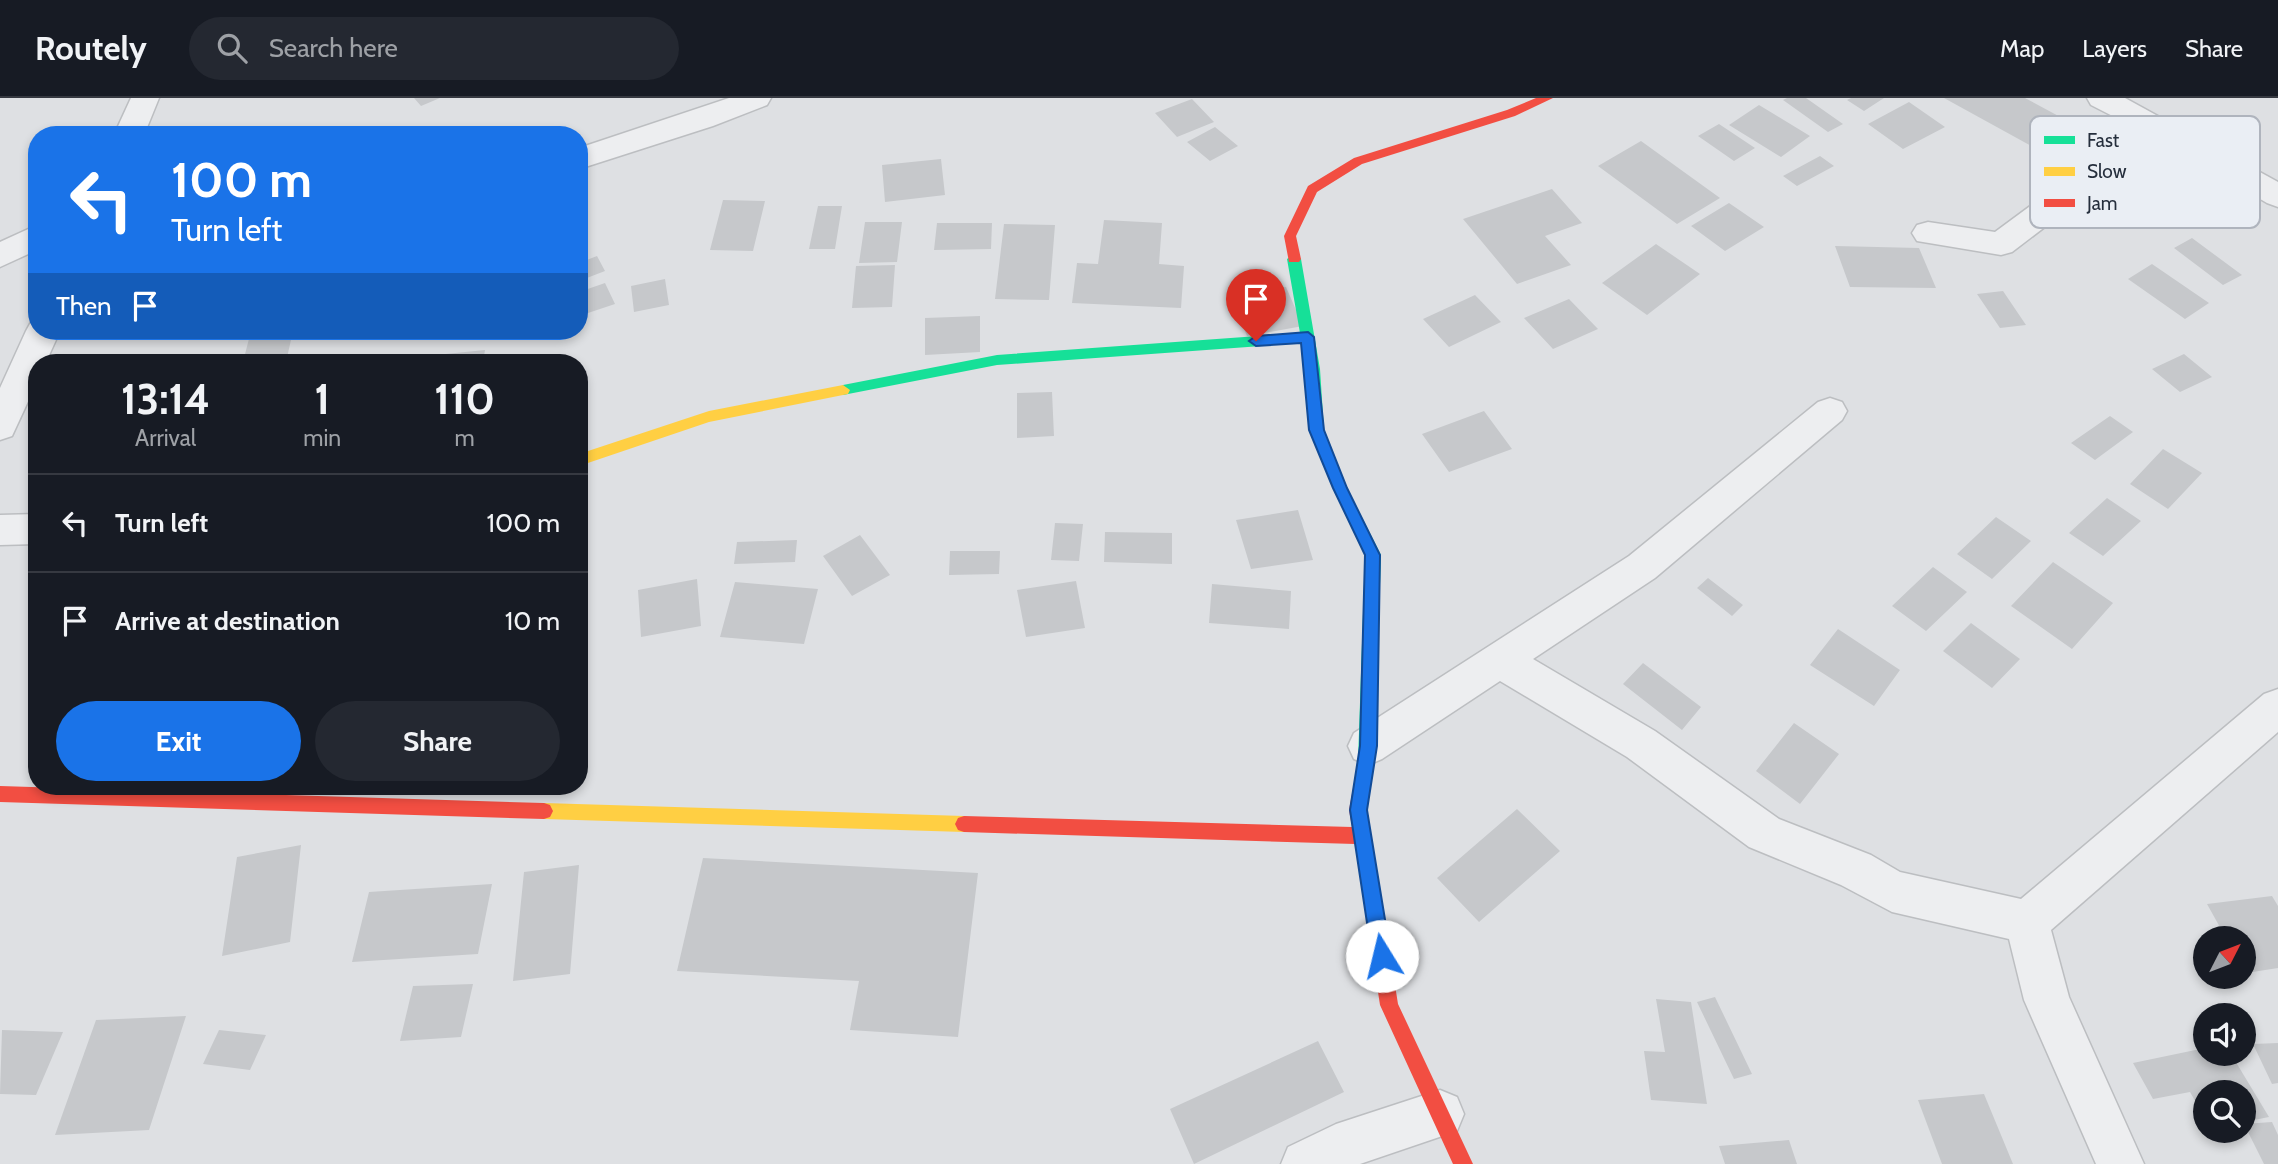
<!DOCTYPE html>
<html lang="en">
<head>
<meta charset="utf-8">
<style>
	body { margin:0; font-family:Cabin,sans-serif; background:#242831; color:#f1f3f6; height:100vh; display:flex; flex-direction:column; font-size:26px; white-space:nowrap }
	* { box-sizing:border-box; margin:0 }
	p { font-size:23px; color:#9ea1a6 }
	.icon { flex:none; width:38px; height:38px; fill:none; stroke:currentColor; stroke-width:2; stroke-linecap:round; stroke-linejoin:round }
	.map { position:relative; flex:1; overflow:hidden }
	.side { position:absolute; left:28px; top:256px; width:560px; height:441px; display:flex; flex-direction:column; background:#171b24; border-radius:28px; box-shadow:0 4px 10px #0003 }
	.side>* { flex:none }
	.hud { position:absolute; left:28px; top:28px; width:560px; height:214px; border-radius:28px; box-shadow:0 4px 10px #0003; background:#1a73e8; color:#fff; overflow:hidden }
	.needle { width:46px; rotate:48deg }
	.controls { position:absolute; left:2193px; top:828px; display:grid; gap:14px }
	.controls a { display:grid; place-items:center; width:63px; height:63px; border-radius:50%; background:#171b24; box-shadow:0 4px 10px #0003; font-size:35px }
	.pin { position:absolute; display:grid; place-items:center; width:60px; height:60px; color:#fff; margin:-72px -30px; border-radius:50% 50% 50% 0; rotate:-45deg; box-shadow:0 0 7px #0007 }
	.pin .icon { rotate:45deg }
	.me { position:absolute; width:77px; margin:-38px; rotate:351deg; stroke-linejoin:round; filter:drop-shadow(0 0 5px #0008) }
	.turn { display:flex; align-items:center; gap:24px; height:147px; padding:0 28px; font-size:32px }
	.turn .icon { width:91px; height:91px; stroke-width:2.5 }
	.turn b { display:block; font-size:49px; line-height:60px }
	.then { display:flex; align-items:center; height:66px; padding:0 28px; background:#0003; gap:14px; font-size:26px }
	.eta { display:flex; justify-content:space-evenly; align-items:center; height:119px; text-align:center }
	.eta b { font-size:42px; font-weight:700; line-height:49px }
	.primary-button { display:flex; gap:14px; margin-top:auto; padding:14px 28px }
	.primary-button a { flex:1; height:80px; border-radius:42px; background:#1a73e8; color:#fff; font-size:28px; font-weight:700; line-height:80px; text-align:center }
	.primary-button a+a { background:#242831; color:#f1f3f6 }
	ul { padding:0; list-style:none }
	li { display:flex; align-items:center; gap:21px; height:98px; padding:0 28px; border-top:2px solid #363941 }
	li div { flex:1 }
	li b { display:block; font-size:26px }
	li em { font-style:normal }
	header { display:flex; align-items:center; gap:42px; box-sizing:border-box; height:98px; padding:0 35px; background:#171b24; border-bottom:2px solid #363941 }
	header strong { font-size:33px }
	nav { display:flex; gap:38px; margin-inline-start:auto; font-size:24px }
	.search { width:490px; height:63px; background:#242831; display:flex; align-items:center; gap:18px; box-sizing:border-box; padding:0 24px; border-radius:38px; color:#9ea1a6; font-size:26px }
	.map>svg:first-child { display:block }
</style>
</head>
<body>
<header>
<strong>Routely</strong>
<div class="search"><svg class="icon" aria-label="search" viewBox="0 0 24 24"><circle cx="10" cy="10" r="6"/><path d="M15 15l6 6"/></svg>Search here</div>
<nav><a>Map</a><a>Layers</a><a>Share</a></nav>
</header>
<div class="map">
<svg width="2278" height="1066" viewBox="0 0 2278 1066">
	<rect width="100%" height="100%" fill="#dee0e3"/>
	<path fill="#c6c8cb" d="M 414,0 L 440,0 L 421,8 Z
		M 1787,0 L 1806,0 L 1843,26 L 1828,34 L 1783,2 Z
		M 1851,0 L 1884,0 L 1864,13 L 1847,2 Z
		M 1944,0 L 2025,0 L 2077,28 L 2044,55 Z
		M 1192,1 L 1214,24 L 1177,39 L 1155,15 Z
		M 1909,4 L 1945,29 L 1903,51 L 1868,26 Z
		M 1759,7 L 1810,38 L 1781,59 L 1729,27 Z
		M 1719,26 L 1755,50 L 1734,63 L 1698,38 Z
		M 1215,29 L 1238,48 L 1210,63 L 1187,44 Z
		M 1641,43 L 1720,100 L 1677,126 L 1598,68 Z
		M 1820,58 L 1834,68 L 1797,88 L 1783,78 Z
		M 941,61 L 945,97 L 885,104 L 882,67 Z
		M 1552,91 L 1582,125 L 1545,138 L 1571,167 L 1517,186 L 1463,121 Z
		M 723,102 L 765,103 L 753,153 L 710,152 Z
		M 1729,105 L 1764,129 L 1725,153 L 1691,128 Z
		M 818,108 L 842,108 L 835,151 L 809,151 Z
		M 1104,122 L 1162,125 L 1159,166 L 1184,168 L 1181,210 L 1072,205 L 1077,165 L 1098,166 Z
		M 865,124 L 902,124 L 897,164 L 859,165 Z
		M 937,125 L 992,125 L 991,151 L 934,152 Z
		M 1004,126 L 1055,127 L 1049,202 L 995,201 Z
		M 2192,140 L 2242,177 L 2223,187 L 2174,150 Z
		M 1656,146 L 1700,176 L 1647,217 L 1602,185 Z
		M 1835,148 L 1919,150 L 1936,190 L 1850,189 Z
		M 597,158 L 605,173 L 579,183 L 579,165 Z
		M 2152,166 L 2209,205 L 2185,221 L 2128,181 Z
		M 895,167 L 892,209 L 852,210 L 856,168 Z
		M 665,181 L 669,207 L 634,214 L 631,188 Z
		M 605,185 L 615,206 L 579,218 L 579,194 Z
		M 1286,189 L 1303,228 L 1247,238 L 1231,199 Z
		M 2003,193 L 2026,227 L 2000,230 L 1977,196 Z
		M 1475,197 L 1501,224 L 1449,249 L 1423,221 Z
		M 1569,201 L 1598,231 L 1553,251 L 1524,220 Z
		M 980,218 L 980,254 L 925,257 L 925,220 Z
		M 251,233 L 293,233 L 286,264 L 243,264 Z
		M 485,252 L 483,264 L 415,264 L 416,259 Z
		M 2184,256 L 2212,279 L 2180,294 L 2152,271 Z
		M 1052,294 L 1054,338 L 1017,340 L 1017,295 Z
		M 1484,313 L 1512,351 L 1449,374 L 1422,336 Z
		M 2110,318 L 2133,334 L 2095,362 L 2071,345 Z
		M 2163,351 L 2202,375 L 2168,411 L 2130,386 Z
		M 2107,400 L 2141,423 L 2103,458 L 2069,435 Z
		M 1298,412 L 1313,462 L 1251,471 L 1236,422 Z
		M 1996,419 L 2031,443 L 1992,481 L 1957,456 Z
		M 1055,425 L 1083,426 L 1079,463 L 1051,462 Z
		M 1105,434 L 1172,435 L 1172,466 L 1104,464 Z
		M 860,437 L 890,477 L 852,498 L 823,458 Z
		M 797,442 L 795,464 L 734,466 L 737,444 Z
		M 950,453 L 1000,453 L 999,476 L 949,477 Z
		M 2053,464 L 2113,505 L 2072,551 L 2011,508 Z
		M 1933,469 L 1967,494 L 1926,533 L 1892,508 Z
		M 1708,480 L 1743,507 L 1732,518 L 1697,490 Z
		M 697,481 L 701,528 L 641,539 L 638,492 Z
		M 1076,483 L 1085,530 L 1026,539 L 1017,492 Z
		M 735,484 L 818,491 L 804,546 L 720,539 Z
		M 1212,486 L 1291,493 L 1289,531 L 1209,525 Z
		M 1971,525 L 2020,561 L 1992,590 L 1943,553 Z
		M 1838,531 L 1900,572 L 1874,608 L 1810,567 Z
		M 1643,565 L 1701,609 L 1682,632 L 1623,586 Z
		M 1794,625 L 1839,656 L 1800,706 L 1756,673 Z
		M 1517,711 L 1560,753 L 1479,824 L 1437,780 Z
		M 301,747 L 290,844 L 222,858 L 237,759 Z
		M 703,760 L 978,775 L 958,939 L 850,932 L 859,883 L 677,873 Z
		M 579,767 L 570,876 L 513,883 L 524,774 Z
		M 492,786 L 478,856 L 352,864 L 369,794 Z
		M 2272,798 L 2278,808 L 2278,870 L 2246,875 L 2244,840 L 2226,840 L 2207,806 Z
		M 473,886 L 461,939 L 400,943 L 413,888 Z
		M 1715,899 L 1752,976 L 1734,981 L 1697,904 Z
		M 1656,901 L 1691,904 L 1707,1006 L 1651,1002 L 1644,953 L 1665,954 Z
		M 186,918 L 149,1032 L 55,1037 L 96,922 Z
		M 2,932 L 63,934 L 36,997 L 0,996 Z
		M 219,932 L 266,937 L 250,972 L 203,966 Z
		M 1318,943 L 1344,994 L 1194,1066 L 1170,1011 Z
		M 2278,945 L 2278,985 L 2272,986 L 2253,946 Z
		M 2205,950 L 2205,956 L 2231,956 L 2269,1019 L 2244,1024 L 2244,994 L 2205,994 L 2205,1020 L 2190,994 L 2153,1001 L 2133,965 Z
		M 1984,996 L 2013,1066 L 1942,1066 L 1918,1002 Z
		M 2272,1024 L 2278,1037 L 2278,1066 L 2264,1066 L 2244,1026 Z
		M 1789,1042 L 1797,1066 L 1725,1066 L 1719,1048 Z"/>
	<g fill="none" stroke-linecap="round" stroke-linejoin="round">
		<defs>
			<path id="street" d="M 131,0 L 159,0 L 144,37 L 114,37 Z
				M 729,0 L 771,0 L 767,7 L 713,28 L 579,71 L 579,50 Z
				M 2087,0 L 2125,0 L 2278,84 L 2278,109 L 2267,105 L 2160,42 L 2141,49 L 2109,80 L 2012,154 L 2001,157 L 1917,143 L 1912,135 L 1917,127 L 1928,124 L 1995,134 L 2087,66 L 2121,35 L 2136,30 L 2091,7 Z
				M 37,127 L 37,152 L 0,169 L 0,144 Z
				M 37,223 L 37,233 L 60,233 L 46,264 L 37,264 L 37,284 L 12,338 L 0,342 L 0,290 L 26,233 L 31,224 Z
				M 1830,300 L 1842,304 L 1847,313 L 1842,322 L 1655,480 L 1533,561 L 1655,633 L 1779,721 L 1871,757 L 1900,774 L 2021,801 L 2264,596 L 2278,591 L 2278,634 L 2051,832 L 2069,899 L 2144,1066 L 2096,1066 L 2024,902 L 2009,841 L 1892,814 L 1841,787 L 1749,749 L 1627,659 L 1500,583 L 1382,661 L 1368,667 L 1354,661 L 1348,648 L 1354,635 L 1629,458 L 1818,304 Z
				M 37,416 L 37,446 L 0,447 L 0,417 Z
				M 1440,992 L 1457,999 L 1464,1016 L 1457,1033 L 1360,1066 L 1281,1066 L 1288,1049 L 1336,1026 Z"/>
		</defs>
		<use href="#street" stroke="#bcbec1" stroke-width="3"/>
		<use href="#street" fill="#edeef0" fill-rule="evenodd"/>
		<path fill="#16e098" fill-rule="evenodd" d="M 1294,156 L 1301,161 L 1320,271 L 1324,332 L 1347,390 L 1381,457 L 1374,663 L 1372,668 L 1366,671 L 1360,668 L 1358,663 L 1365,457 L 1333,390 L 1310,332 L 1302,245 L 997,267 L 843,297 L 836,292 L 843,287 L 997,257 L 1300,235 L 1287,161 Z"/>
		<path fill="#ffcf43" fill-rule="evenodd" d="M 843,287 L 850,292 L 848,296 L 709,324 L 579,368 L 579,356 L 709,313 Z
			M 544,705 L 964,718 L 970,720 L 973,726 L 970,732 L 964,734 L 544,721 L 538,719 L 535,713 L 538,707 Z"/>
		<path fill="#f24e42" fill-rule="evenodd" d="M 1536,0 L 1553,0 L 1515,18 L 1362,66 L 1317,94 L 1296,138 L 1301,161 L 1299,164 L 1289,164 L 1284,138 L 1308,88 L 1354,60 L 1507,12 Z
			M 1366,655 L 1372,658 L 1374,663 L 1367,712 L 1398,906 L 1473,1066 L 1453,1066 L 1380,907 L 1355,746 L 964,734 L 958,732 L 955,726 L 958,720 L 964,718 L 1352,729 L 1349,712 L 1358,663 L 1360,658 Z
			M 0,688 L 544,705 L 550,707 L 553,713 L 550,719 L 544,721 L 0,704 Z"/>
	</g>
	<path fill="#1a73e8" stroke="#114b97" stroke-width="2" d="M 1308,234 L 1314,239 L 1324,332 L 1347,390 L 1380,457 L 1377,648 L 1367,712 L 1391,858 L 1388,865 L 1382,867 L 1375,865 L 1372,858 L 1350,712 L 1360,648 L 1365,457 L 1333,390 L 1309,332 L 1301,245 L 1256,248 L 1249,243 L 1256,238 Z"/>
	<rect x="2030" y="18" width="230" height="112" rx="10" fill="#eaeef4" stroke="#afb4bd" stroke-width="2"/>
	<rect x="2044" y="38" width="31" height="8" fill="#16e098"/>
	<rect x="2044" y="69" width="31" height="9" fill="#ffcf43"/>
	<rect x="2044" y="101" width="31" height="8" fill="#f24e42"/>
	<g font-size="19" fill="#252e3c">
		<text x="2087" y="49">Fast</text>
		<text x="2087" y="80">Slow</text>
		<text x="2087" y="112">Jam</text>
	</g>
</svg>
<div class="controls">
<a><svg class="needle" viewBox="-14 -14 28 28"><path d="M0-13l5 13h-10z" fill="#e53935"/><path d="M0 13l5-13h-10z" fill="#9ea1a6"/></svg></a>
<a><svg class="icon" aria-label="sound" viewBox="0 0 24 24"><path d="M4 9h4l5-4v14l-5-4H4zM17 9q2 3 0 6"/></svg></a>
<a><svg class="icon" aria-label="search" viewBox="0 0 24 24"><circle cx="10" cy="10" r="6"/><path d="M15 15l6 6"/></svg></a>
</div>
<div class="pin" style="left:1256px;top:243px;background:#d93025"><svg class="icon" aria-label="arrive" viewBox="0 0 24 24"><path d="M6 21V4h12l-3 4 3 4H6"/></svg></div>
<svg class="me" style="left:1382px;top:858px" viewBox="-20 -20 40 40"><circle r="19" fill="#fff"/><path d="M0-13L10 11 0 6-10 11z" fill="#1a73e8"/></svg>
<div class="hud">
<div class="turn"><svg class="icon" aria-label="left" viewBox="0 0 24 24"><path d="M17 20v-9H6M10 6l-5 5 5 5"/></svg><div><b>100 m</b>Turn left</div></div>
<div class="then">Then<svg class="icon" aria-label="arrive" viewBox="0 0 24 24"><path d="M6 21V4h12l-3 4 3 4H6"/></svg></div>
</div>
<section class="side">
<div class="eta">
<div><b>13:14</b><p>Arrival</p></div>
<div><b>1</b><p>min</p></div>
<div><b>110</b><p>m</p></div>
</div>
<ul>
<li><svg class="icon" aria-label="left" viewBox="0 0 24 24"><path d="M17 20v-9H6M10 6l-5 5 5 5"/></svg><div><b>Turn left</b></div><em>100 m</em></li>
<li><svg class="icon" aria-label="arrive" viewBox="0 0 24 24"><path d="M6 21V4h12l-3 4 3 4H6"/></svg><div><b>Arrive at destination</b></div><em>10 m</em></li>
</ul>
<div class="primary-button"><a>Exit</a><a>Share</a></div>
</section>
</div>
</body>
</html>
